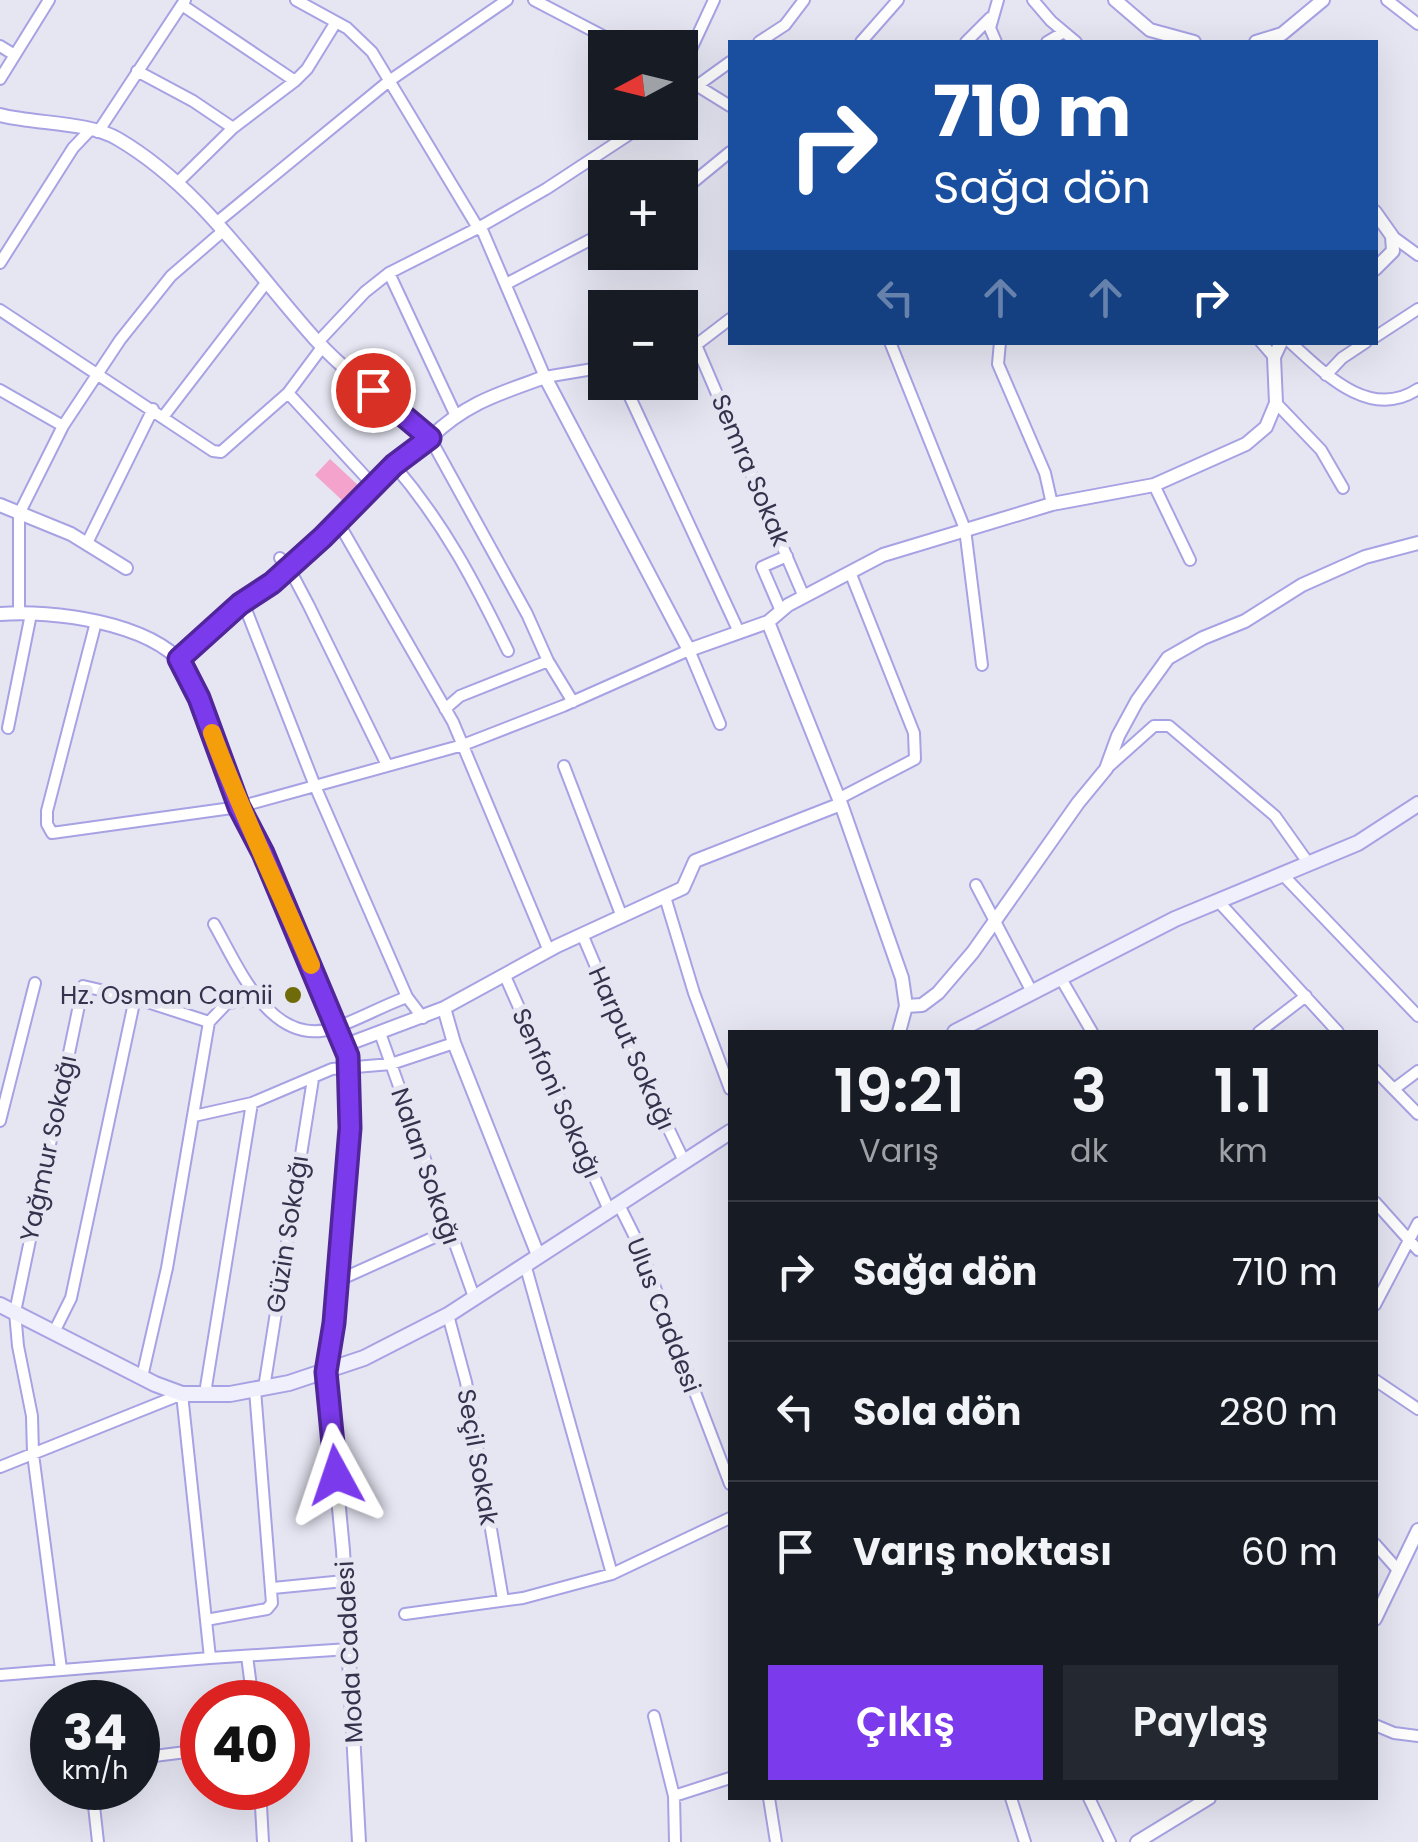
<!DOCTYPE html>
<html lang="tr">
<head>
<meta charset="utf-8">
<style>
	body { margin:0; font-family:Poppins,sans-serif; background:#242831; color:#f1f3f6; height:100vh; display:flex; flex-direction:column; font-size:38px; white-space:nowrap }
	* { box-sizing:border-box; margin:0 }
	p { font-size:32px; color:#9ea1a6 }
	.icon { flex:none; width:55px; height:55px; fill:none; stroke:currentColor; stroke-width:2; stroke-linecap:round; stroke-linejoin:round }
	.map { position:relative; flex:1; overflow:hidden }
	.drawer { position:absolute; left:728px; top:1030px; width:650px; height:770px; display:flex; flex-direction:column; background:#171b24; border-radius:0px; box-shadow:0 10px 40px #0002 }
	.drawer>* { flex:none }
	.top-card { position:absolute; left:728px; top:40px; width:650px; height:305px; border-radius:0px; box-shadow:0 10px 40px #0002; background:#1a4fa0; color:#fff; overflow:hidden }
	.needle { width:65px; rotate:263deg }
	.buttons { position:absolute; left:588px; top:30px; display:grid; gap:20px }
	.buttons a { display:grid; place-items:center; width:110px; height:110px; border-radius:0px; background:#171b24; box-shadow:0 10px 40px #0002; font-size:50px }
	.speed { position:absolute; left:30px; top:1680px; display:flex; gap:20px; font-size:50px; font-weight:700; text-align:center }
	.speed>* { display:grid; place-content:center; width:130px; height:130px; border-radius:50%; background:#171b24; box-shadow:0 10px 40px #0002; line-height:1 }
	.speed small { font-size:25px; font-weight:400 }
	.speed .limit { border:15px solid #d22; background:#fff; color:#111 }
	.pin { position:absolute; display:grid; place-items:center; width:85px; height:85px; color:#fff; margin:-42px; border:5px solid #fff; border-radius:50%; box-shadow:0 2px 10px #0007 }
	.me { position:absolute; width:110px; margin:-55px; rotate:355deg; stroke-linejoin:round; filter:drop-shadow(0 0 8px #0008) }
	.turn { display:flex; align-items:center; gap:35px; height:210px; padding:0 40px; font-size:45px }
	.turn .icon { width:130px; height:130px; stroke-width:2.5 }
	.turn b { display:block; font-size:70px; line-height:85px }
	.lanes { display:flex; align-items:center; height:95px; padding:0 40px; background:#0003; justify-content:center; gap:50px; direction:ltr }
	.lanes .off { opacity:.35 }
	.eta { display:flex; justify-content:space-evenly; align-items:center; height:170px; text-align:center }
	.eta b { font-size:60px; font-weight:600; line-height:70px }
	.primary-button { display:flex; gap:20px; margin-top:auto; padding:20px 40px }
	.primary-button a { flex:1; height:115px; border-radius:0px; background:#7c3aed; color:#fff; font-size:40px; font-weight:600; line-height:115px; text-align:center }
	.primary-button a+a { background:#242831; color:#f1f3f6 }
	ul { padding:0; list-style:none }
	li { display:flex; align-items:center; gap:30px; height:140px; padding:0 40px; border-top:2px solid #363941 }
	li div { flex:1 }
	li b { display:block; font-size:38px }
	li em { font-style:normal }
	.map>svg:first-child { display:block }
</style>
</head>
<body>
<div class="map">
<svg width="1418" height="1842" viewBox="0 0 1418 1842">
	<rect width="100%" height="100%" fill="#e6e6f3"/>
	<path fill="#f3a3cc" d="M 330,459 L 360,487 L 345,503 L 315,475 Z"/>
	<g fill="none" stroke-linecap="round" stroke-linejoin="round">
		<defs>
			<path id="minor" d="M 296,0 L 347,28 L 372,52 L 478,228 L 546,189 L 648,122
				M 534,0 L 626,48
				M 1033,0 L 1051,21 L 1076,42
				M 1387,0 L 1418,24
				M 182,5 L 295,81
				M 759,42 L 785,25 L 804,0
				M 861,42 L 898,0
				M 966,42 L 990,18
				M 996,42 L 990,28 L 998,0
				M 1047,42 L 1064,32
				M 0,46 L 13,54
				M 137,71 L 193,101 L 233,128
				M 680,73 L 714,0
				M 680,75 L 730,106
				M 0,79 L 49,0
				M 680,98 L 730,62
				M 98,132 L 185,0
				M 177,183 L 233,128 L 295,81 L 307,69 L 336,22
				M 680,193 L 730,152
				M 216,223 L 389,81 L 507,0
				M 1392,236 L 1418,255
				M 0,263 L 73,148 L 91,129
				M 389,273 L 455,414
				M 506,284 L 605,232
				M 0,310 L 213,451 L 221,452 L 288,393 L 323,346
				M 1375,337 L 1418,309
				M 318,342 L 365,292 L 389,273 L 478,228 L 483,232 L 545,377 L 605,367
				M 890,342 L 965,529 L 982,665
				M 1000,342 L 998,364 L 1045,473 L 1052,504
				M 1261,342 L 1274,357
				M 1290,342 C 1325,374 1370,421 1418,389
				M 680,345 L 696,345
				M 696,345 L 804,597
				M 696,345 L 730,319
				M 1326,375 L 1342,358 L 1366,342
				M 623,382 L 739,632
				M 0,390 L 63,426
				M 288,393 L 373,485
				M 1276,403 L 1321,450 L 1343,488
				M 163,417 L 266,283
				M 394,465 C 445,525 474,581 508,651
				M 1154,485 L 1190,560
				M 338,522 L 453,722 L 549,951
				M 87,543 L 153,409
				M 280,558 L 289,568 L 308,604 L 387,765
				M 243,602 L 315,786 L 463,745 L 563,706 L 689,650 L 720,724
				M 781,611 L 762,567 L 787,556
				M 19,613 L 19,514 L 63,426 L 120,340 L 171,276 L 223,231
				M 96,622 L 47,811 L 47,824 L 52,833 L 239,807 L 315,786 L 407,997 L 423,1018
				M 179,659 L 240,604 L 272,583 L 323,537 L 394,465 L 430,438 L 527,614 L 548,661 L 573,702
				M 445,709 L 460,696 L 548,661
				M 8,728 L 31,614
				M 564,766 L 622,917
				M 1107,768 L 1154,726 L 1169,726 L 1275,816 L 1309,864
				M 838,799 L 915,759 L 914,733 L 850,572
				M 1283,875 L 1418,1016
				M 976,885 L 1032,992
				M 665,897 L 694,993 L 730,1089
				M 1218,901 L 1338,1032
				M 214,924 C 238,966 271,1049 334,1028 C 358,1020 382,1006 407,997
				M 582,934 L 636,1061 L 684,1161
				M 505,976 L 609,1210
				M 1060,977 L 1092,1032
				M 209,1022 L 227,1003 L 257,999
				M 1259,1032 L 1306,996
				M 380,1033 L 474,1297
				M 1375,1070 L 1418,1114
				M 1394,1089 L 1418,1071
				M 194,1116 L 252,1103 L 332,1069 L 391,1064 L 454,1043
				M 0,1121 L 35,983
				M 1375,1202 L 1418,1250
				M 618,1203 L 638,1243 L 730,1484
				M 525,1264 L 612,1574
				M 337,1281 L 448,1231
				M 1375,1305 L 1418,1223
				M 448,1315 L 466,1382 L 503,1600
				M 54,1332 L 71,1298 L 135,998 L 209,1022 L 167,1268 L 142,1377
				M 1375,1380 L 1418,1409
				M 264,1388 L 313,1079
				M 211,1396 L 206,1387 L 252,1103
				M 0,1467 L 182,1394 L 210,1658 L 349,1649
				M 1375,1544 L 1398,1570
				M 273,1588 L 344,1581
				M 405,1614 L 523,1598 L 612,1574 L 730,1518
				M 206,1620 L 267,1609 L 272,1603 L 255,1390
				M 247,1656 L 253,1702
				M 61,1669 L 33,1454 L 32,1416 L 18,1346 L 15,1312 L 83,986 L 135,998
				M 0,1675 L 210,1658
				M 654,1716 L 674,1796
				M 1375,1725 L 1394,1733 L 1418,1736
				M 138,1758 L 202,1750
				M 92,1788 L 98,1842
				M 260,1788 L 263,1842
				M 769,1798 L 776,1842
				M 1011,1798 L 1025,1842
				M 1089,1798 L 1110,1842
				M 675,1842 L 674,1796 L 730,1778"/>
			<path id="tertiary" d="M 1115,0 L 1150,30 L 1194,42
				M 1256,42 L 1282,34 L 1323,0
				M 0,115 C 35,124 90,122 118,139 C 200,187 253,270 315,339 C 349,376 392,406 430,438 C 466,403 498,394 545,377 L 689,650 L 768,622 L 841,804 L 902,978 L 906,1006 L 899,1032
				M 1375,212 L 1392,236 L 1393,251 L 1375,269
				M 0,505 L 71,534 L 126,568
				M 0,614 C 53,610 148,622 184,665 L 239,807 L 263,853 L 348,1055 L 350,1128 L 335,1323 L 326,1372 L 343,1550 L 359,1842
				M 768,622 L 788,605 L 883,555 L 1052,504 L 1154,485 L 1246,444 L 1266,427 L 1276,403 L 1274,357 L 1281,342
				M 906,1006 L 922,1005 L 938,993 L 973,952 L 1078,803 L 1106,769 L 1118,736 L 1137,701 L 1168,658 L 1203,638 L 1245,621 L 1302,585 L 1365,557 L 1418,543
				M 444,1008 L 557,946 L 683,888 L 695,861 L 841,804
				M 343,1046 L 444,1008 L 454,1043 L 538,1255
				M 1375,1619 L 1418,1530
				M 1137,1842 L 1209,1798"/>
			<path id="secondary" d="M 955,1032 L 1175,919 L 1358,843 L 1418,804
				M 0,1305 L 155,1384 L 182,1394 L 230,1394 L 289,1383 L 364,1358 L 448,1315 L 730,1132"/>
		</defs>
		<use href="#minor" stroke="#a7a2e3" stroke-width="14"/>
		<use href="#tertiary" stroke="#a7a2e3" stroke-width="16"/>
		<use href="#secondary" stroke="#a7a2e3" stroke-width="18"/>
		<use href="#minor" stroke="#fff" stroke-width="10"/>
		<use href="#tertiary" stroke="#fff" stroke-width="12"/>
		<use href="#secondary" stroke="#f0f0fc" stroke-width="14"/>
	</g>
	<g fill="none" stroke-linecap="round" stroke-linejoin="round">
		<defs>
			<path id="route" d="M 336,1475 L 326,1372 L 334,1323 L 350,1128 L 348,1056 L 263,853 L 239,807 L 199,698 L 179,659 L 240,604 L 272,583 L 323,537 L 394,465 L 430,438 L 373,390"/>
		</defs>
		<use href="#route" stroke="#51269a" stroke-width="25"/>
		<use href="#route" stroke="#7c3aed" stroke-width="18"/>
		<path stroke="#f59e0b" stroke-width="18" d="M 212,733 C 241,812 278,887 311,965"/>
	</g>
	<circle fill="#6e6b08" stroke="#e6e6f3" stroke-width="4" cx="293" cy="995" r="10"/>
	<g text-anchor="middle" stroke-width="10" stroke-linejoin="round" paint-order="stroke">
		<g font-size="25" fill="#34324c" stroke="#e6e6f3">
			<text transform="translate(751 470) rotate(67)" y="9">Semra Sokak</text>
			<text transform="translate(632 1048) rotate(66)" y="9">Harput Sokağı</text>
			<text transform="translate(557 1093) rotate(66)" y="9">Senfoni Sokağı</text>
			<text transform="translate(48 1148) rotate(-78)" y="9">Yağmur Sokağı</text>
			<text transform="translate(426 1166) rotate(71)" y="9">Nalan Sokağı</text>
			<text transform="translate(287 1234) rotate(-81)" y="9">Güzin Sokağı</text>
			<text transform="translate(664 1315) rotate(69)" y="9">Ulus Caddesi</text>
			<text transform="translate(478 1457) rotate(80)" y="9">Seçil Sokak</text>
			<text transform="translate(349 1652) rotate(-93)" y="9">Moda Caddesi</text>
		</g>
		<g font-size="25" fill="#34324c" stroke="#e6e6f3" text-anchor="end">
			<text x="273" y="1004">Hz. Osman Camii</text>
		</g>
	</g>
</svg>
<div class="buttons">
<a><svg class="needle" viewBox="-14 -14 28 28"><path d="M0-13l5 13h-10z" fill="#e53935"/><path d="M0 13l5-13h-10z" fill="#9ea1a6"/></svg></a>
<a>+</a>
<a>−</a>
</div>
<div class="speed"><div>34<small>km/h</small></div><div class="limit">40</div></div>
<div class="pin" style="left:373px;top:390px;background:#d93025"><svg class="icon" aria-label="arrive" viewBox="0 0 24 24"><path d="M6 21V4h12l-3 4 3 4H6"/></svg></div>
<svg class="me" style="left:336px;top:1475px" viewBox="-20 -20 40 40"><path d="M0-17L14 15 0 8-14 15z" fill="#7c3aed" stroke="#fff" stroke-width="4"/></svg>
<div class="top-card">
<div class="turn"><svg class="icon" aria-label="right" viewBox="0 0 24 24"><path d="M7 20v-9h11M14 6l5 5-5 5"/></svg><div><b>710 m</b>Sağa dön</div></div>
<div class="lanes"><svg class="icon off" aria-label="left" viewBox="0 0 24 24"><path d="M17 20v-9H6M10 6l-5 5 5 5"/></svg><svg class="icon off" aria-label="ahead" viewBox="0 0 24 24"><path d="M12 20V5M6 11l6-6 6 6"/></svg><svg class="icon off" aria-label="ahead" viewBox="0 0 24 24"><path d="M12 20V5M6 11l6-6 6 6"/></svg><svg class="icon" aria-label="right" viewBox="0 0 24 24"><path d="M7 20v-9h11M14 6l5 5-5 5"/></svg></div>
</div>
<section class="drawer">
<div class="eta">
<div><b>19:21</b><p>Varış</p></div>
<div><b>3</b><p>dk</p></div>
<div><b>1.1</b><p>km</p></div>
</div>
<ul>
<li><svg class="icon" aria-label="right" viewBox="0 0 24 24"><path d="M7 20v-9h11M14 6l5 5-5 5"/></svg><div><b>Sağa dön</b></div><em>710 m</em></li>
<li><svg class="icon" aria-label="left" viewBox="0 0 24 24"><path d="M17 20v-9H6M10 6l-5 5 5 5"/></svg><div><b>Sola dön</b></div><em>280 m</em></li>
<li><svg class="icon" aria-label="arrive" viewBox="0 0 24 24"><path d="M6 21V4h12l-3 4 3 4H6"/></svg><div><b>Varış noktası</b></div><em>60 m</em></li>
</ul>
<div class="primary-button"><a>Çıkış</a><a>Paylaş</a></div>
</section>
</div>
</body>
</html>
